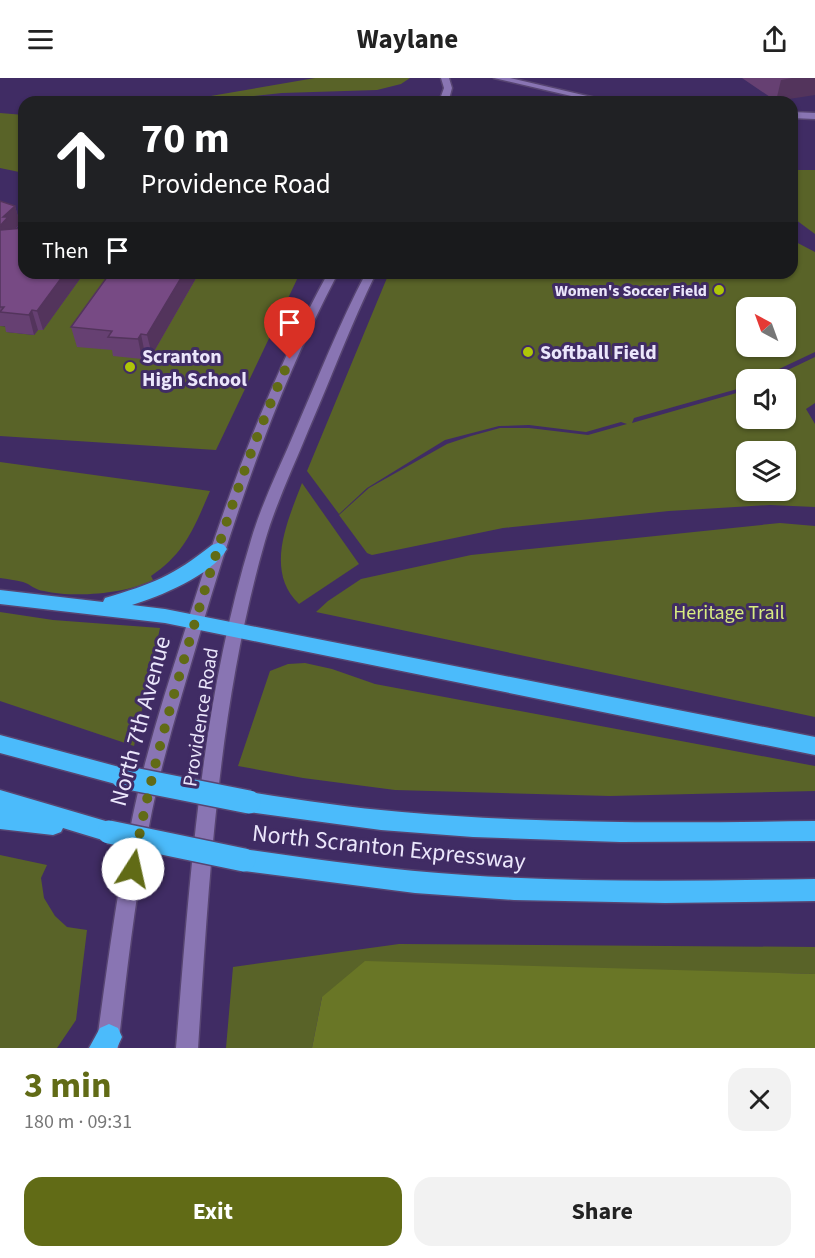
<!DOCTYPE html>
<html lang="en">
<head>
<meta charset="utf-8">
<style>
	body { margin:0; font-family:"Source Sans 3",sans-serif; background:#f2f2f2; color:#222; height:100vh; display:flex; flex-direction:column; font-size:22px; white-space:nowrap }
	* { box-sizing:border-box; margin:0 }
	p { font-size:20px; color:#767676 }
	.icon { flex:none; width:33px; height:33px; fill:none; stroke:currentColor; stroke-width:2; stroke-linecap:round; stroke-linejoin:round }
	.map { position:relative; height:970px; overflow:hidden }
	.panel { display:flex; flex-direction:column; background:#fff; flex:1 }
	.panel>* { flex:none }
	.guide { position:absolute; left:18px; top:18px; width:780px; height:183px; border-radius:18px; box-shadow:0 2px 4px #0004; background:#202124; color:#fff; overflow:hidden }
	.needle { width:39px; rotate:319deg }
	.controls { position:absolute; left:736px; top:219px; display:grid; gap:12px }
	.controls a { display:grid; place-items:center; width:60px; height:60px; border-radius:12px; background:#fff; box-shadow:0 2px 4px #0004; font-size:30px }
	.pin { position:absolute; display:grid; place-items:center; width:51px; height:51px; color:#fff; margin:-62px -26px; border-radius:50% 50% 50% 0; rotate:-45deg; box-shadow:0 0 6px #0007 }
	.pin .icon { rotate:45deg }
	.me { position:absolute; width:66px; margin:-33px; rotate:10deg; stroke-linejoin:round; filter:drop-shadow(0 0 4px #0008) }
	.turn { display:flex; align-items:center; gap:21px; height:126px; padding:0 24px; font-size:27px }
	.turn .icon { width:78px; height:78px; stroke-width:2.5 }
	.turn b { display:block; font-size:42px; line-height:51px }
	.then { display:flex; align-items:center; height:57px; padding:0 24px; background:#0003; gap:12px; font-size:22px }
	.round { display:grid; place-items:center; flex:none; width:63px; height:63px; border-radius:18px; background:#f2f2f2 }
	.headline { display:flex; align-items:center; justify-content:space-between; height:102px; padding:0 24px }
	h1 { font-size:36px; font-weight:700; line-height:45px; color:#616b16 }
	.primary-button { display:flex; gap:12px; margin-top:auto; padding:12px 24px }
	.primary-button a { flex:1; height:69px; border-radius:18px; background:#616b16; color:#fff; font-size:24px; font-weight:700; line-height:69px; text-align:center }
	.primary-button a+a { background:#f2f2f2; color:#222 }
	header { display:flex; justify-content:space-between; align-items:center; height:78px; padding:0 24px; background:#fff; font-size:27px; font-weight:700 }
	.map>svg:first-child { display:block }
</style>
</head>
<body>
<header><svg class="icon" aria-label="menu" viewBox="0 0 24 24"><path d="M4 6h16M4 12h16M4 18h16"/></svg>Waylane<svg class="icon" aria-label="share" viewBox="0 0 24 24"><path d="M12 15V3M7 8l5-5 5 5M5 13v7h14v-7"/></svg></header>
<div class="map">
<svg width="815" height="970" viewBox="0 0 815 970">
	<rect width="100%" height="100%" fill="#402c64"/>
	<path fill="#596328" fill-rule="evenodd" d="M 315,0 L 410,0 L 401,6 L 377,12 L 282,15 L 199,24 L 205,19 Z
		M 0,35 L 24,37 L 24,95 L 0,90 Z
		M 792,92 L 815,92 L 815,156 L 792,139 Z
		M 792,162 L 815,174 L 815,274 L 758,301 L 747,302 L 747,307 L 741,310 L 634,340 L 632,345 L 747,312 L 747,340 L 786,340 L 786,302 L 769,301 L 815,279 L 815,325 L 806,331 L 815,346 L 815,429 L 770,427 L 669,433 L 503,450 L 372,477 L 367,475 L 339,437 L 369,410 L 447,366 L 471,358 L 500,350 L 529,350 L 588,357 L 627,346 L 621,344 L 586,354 L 529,347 L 499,348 L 445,362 L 367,410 L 339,436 L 307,393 L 389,195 L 792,195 ZM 747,230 L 786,230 L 786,268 L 747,268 ZM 747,374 L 786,374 L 786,412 L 747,412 Z
		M 84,195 L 126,197 L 116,273 L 152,276 L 188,195 L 300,195 L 216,372 L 0,358 L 0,248 L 10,249 L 7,254 L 34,257 L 38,252 L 43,252 Z
		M 0,384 L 210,413 C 194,450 185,475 151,498 L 153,502 C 126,516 73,520 44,513 C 35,512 30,506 23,504 C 16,502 7,501 0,500 Z
		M 302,405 L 359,486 L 299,526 C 264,493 288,442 302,405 Z
		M 780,445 L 815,448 L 815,639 L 316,534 L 328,523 L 361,501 L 471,477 Z
		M 0,534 L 53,542 L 160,550 L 134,668 L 0,623 Z
		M 305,585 L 332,591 L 375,606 L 815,688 L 815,713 L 610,718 L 395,712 L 303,700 L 238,688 L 270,593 L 288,586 Z
		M 0,777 L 47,787 L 41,800 L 44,820 L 55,838 L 67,849 L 87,852 L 76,942 L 57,970 L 0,970 Z
		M 399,866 L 815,869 L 815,896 L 653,893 L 322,919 L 312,970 L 226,970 L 233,889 Z"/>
	<path fill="#697626" d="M 365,883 L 815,896 L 815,970 L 312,970 L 322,919 Z"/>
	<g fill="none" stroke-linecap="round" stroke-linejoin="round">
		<defs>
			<path id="secondary" d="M 441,0 L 449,0 L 452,10 L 449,21 L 463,21 L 467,24 L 439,24 L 444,10 Z
				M 494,0 L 510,0 L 613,24 L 597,24 Z
				M 792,34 L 815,35 L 815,41 L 792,40 Z
				M 328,195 L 338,195 C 279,307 239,424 203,545 C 185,607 165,669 152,733 C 136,811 127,891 118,970 L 96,970 C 107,891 117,811 134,732 C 147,670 167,609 186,549 C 224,426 266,308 328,195 Z
				M 366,195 L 376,195 C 351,246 331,300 308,353 C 293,390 276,425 265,463 C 218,627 209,801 198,970 L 176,970 C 190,800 201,626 251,462 C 262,424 280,389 295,353 C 318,300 339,246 366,195 Z"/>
			<path id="motorway" d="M 218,465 L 224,467 L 227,471 C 212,497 159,519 132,527 L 165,531 L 815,659 L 815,677 L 165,545 L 0,526 L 0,512 L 103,524 L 105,520 C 152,506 173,498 212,467 Z
				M 0,657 L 123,690 L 131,692 L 134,699 L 131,706 L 123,708 L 0,675 Z
				M 0,712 L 109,744 L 117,747 L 120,754 L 117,761 L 109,764 L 63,750 L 61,754 L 53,757 L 0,751 Z
				M 249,714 C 300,722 351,730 402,734 C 539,746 677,745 815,743 L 815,763 L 620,764 L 473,759 L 381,752 L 249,734 L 241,731 L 238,724 L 241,717 Z
				M 244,771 C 318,782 391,792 465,797 C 582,805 698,803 815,801 L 815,823 L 665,825 L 514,822 L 415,815 L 244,793 L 236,789 L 233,782 L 236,775 Z
				M 109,946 L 118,950 L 122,959 L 117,970 L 89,970 L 100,950 Z"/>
		</defs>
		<use href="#secondary" stroke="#574572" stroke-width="3"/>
		<use href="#motorway" stroke="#574572" stroke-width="3"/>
		<use href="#secondary" fill="#8975b3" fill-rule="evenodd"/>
		<use href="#motorway" fill="#4bbbfb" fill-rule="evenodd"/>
		<defs>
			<path id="motorway-bridge" d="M 123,699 L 249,724
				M 109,754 L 244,782"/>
		</defs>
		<use href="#motorway-bridge" stroke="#574572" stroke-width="26" stroke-linecap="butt"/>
		<use href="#motorway-bridge" stroke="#4bbbfb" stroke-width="23"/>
	</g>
	<path fill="#664072" d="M 742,0 L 815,0 L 776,23 Z
		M 0,123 L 15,128 L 20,146 L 16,151 L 84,195 L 43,252 L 38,252 L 34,257 L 6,254 L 5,248 L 0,248 Z
		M 110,195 L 199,195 L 152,277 L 145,276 L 142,281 L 113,278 L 112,272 L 77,269 L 71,249 Z"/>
	<path fill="#53345c" d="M 792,0 L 815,0 L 815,17 L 776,23 L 781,2 Z
		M 15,128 L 20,146 L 0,165 L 0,148 L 3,139 Z
		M 65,195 L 84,195 L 43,252 L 37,233 Z
		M 184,195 L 199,195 L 152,277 L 147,257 Z
		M 32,232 L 38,252 L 34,257 L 29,237 Z
		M 141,256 L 145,276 L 142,281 L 138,261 Z"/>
	<path fill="#774a84" stroke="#53345c" stroke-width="1.5" d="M 0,123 L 15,128 L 3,139 L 8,139 L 0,148 Z
		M 24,150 L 24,195 L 65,195 L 37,233 L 32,232 L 29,237 L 0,234 L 4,229 L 0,229 L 0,152 Z
		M 110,195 L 184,195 L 147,257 L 141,256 L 138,261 L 108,259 L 112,253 L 71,249 Z"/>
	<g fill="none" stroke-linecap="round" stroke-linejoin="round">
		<path stroke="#616b16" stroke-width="10" stroke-dasharray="0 18" d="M 133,791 C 149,699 175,611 202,521 C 227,440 254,359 290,281"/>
	</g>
	<g fill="#aec508" stroke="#402c64" stroke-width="2">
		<circle cx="719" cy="212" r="6"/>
		<circle cx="528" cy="274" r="6"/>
		<circle cx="130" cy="289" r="6"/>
	</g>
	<g text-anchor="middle" stroke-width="6" stroke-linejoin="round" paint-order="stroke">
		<g font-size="16" font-weight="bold" fill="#ebe6fb" stroke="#402c64" text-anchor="end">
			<text x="707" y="218">Women's Soccer Field</text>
		</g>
		<g font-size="20" font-weight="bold" fill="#ebe6fb" stroke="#402c64" text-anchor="start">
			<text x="540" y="281">Softball Field</text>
			<text x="142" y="285">Scranton<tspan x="142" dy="23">High School</tspan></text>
		</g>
		<g font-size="20" fill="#d8ec81" stroke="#402c64">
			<text x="729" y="541">Heritage Trail</text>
		</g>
		<g font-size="20" fill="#ebe6fb" stroke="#402c64">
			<text transform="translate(200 639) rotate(-81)" y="7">Providence Road</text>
		</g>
		<g font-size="24" fill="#ebe6fb" stroke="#402c64">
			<text transform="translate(140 643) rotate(-75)" y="8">North 7th Avenue</text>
			<text transform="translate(389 769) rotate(6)" y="8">North Scranton Expressway</text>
		</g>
	</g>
</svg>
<div class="controls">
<a><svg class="needle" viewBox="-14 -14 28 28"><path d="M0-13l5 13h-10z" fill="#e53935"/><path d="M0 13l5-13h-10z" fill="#767676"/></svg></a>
<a><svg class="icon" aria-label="sound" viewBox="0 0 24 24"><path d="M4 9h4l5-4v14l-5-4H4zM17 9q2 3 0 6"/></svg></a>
<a><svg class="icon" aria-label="layers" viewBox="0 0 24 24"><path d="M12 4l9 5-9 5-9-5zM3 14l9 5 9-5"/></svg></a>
</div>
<div class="pin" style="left:290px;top:281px;background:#d93025"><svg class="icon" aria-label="arrive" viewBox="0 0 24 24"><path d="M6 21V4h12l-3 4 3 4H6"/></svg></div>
<svg class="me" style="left:133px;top:791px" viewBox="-20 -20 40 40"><circle r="19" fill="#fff"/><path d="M0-13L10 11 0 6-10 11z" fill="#616b16"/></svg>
<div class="guide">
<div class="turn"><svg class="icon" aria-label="ahead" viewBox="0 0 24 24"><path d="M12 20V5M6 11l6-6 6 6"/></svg><div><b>70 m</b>Providence Road</div></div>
<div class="then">Then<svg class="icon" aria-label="arrive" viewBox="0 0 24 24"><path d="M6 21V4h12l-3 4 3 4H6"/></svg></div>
</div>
</div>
<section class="panel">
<div class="headline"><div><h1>3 min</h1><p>180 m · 09:31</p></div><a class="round"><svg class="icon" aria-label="close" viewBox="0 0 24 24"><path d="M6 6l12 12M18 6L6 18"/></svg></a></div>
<div class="primary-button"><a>Exit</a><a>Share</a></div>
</section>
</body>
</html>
